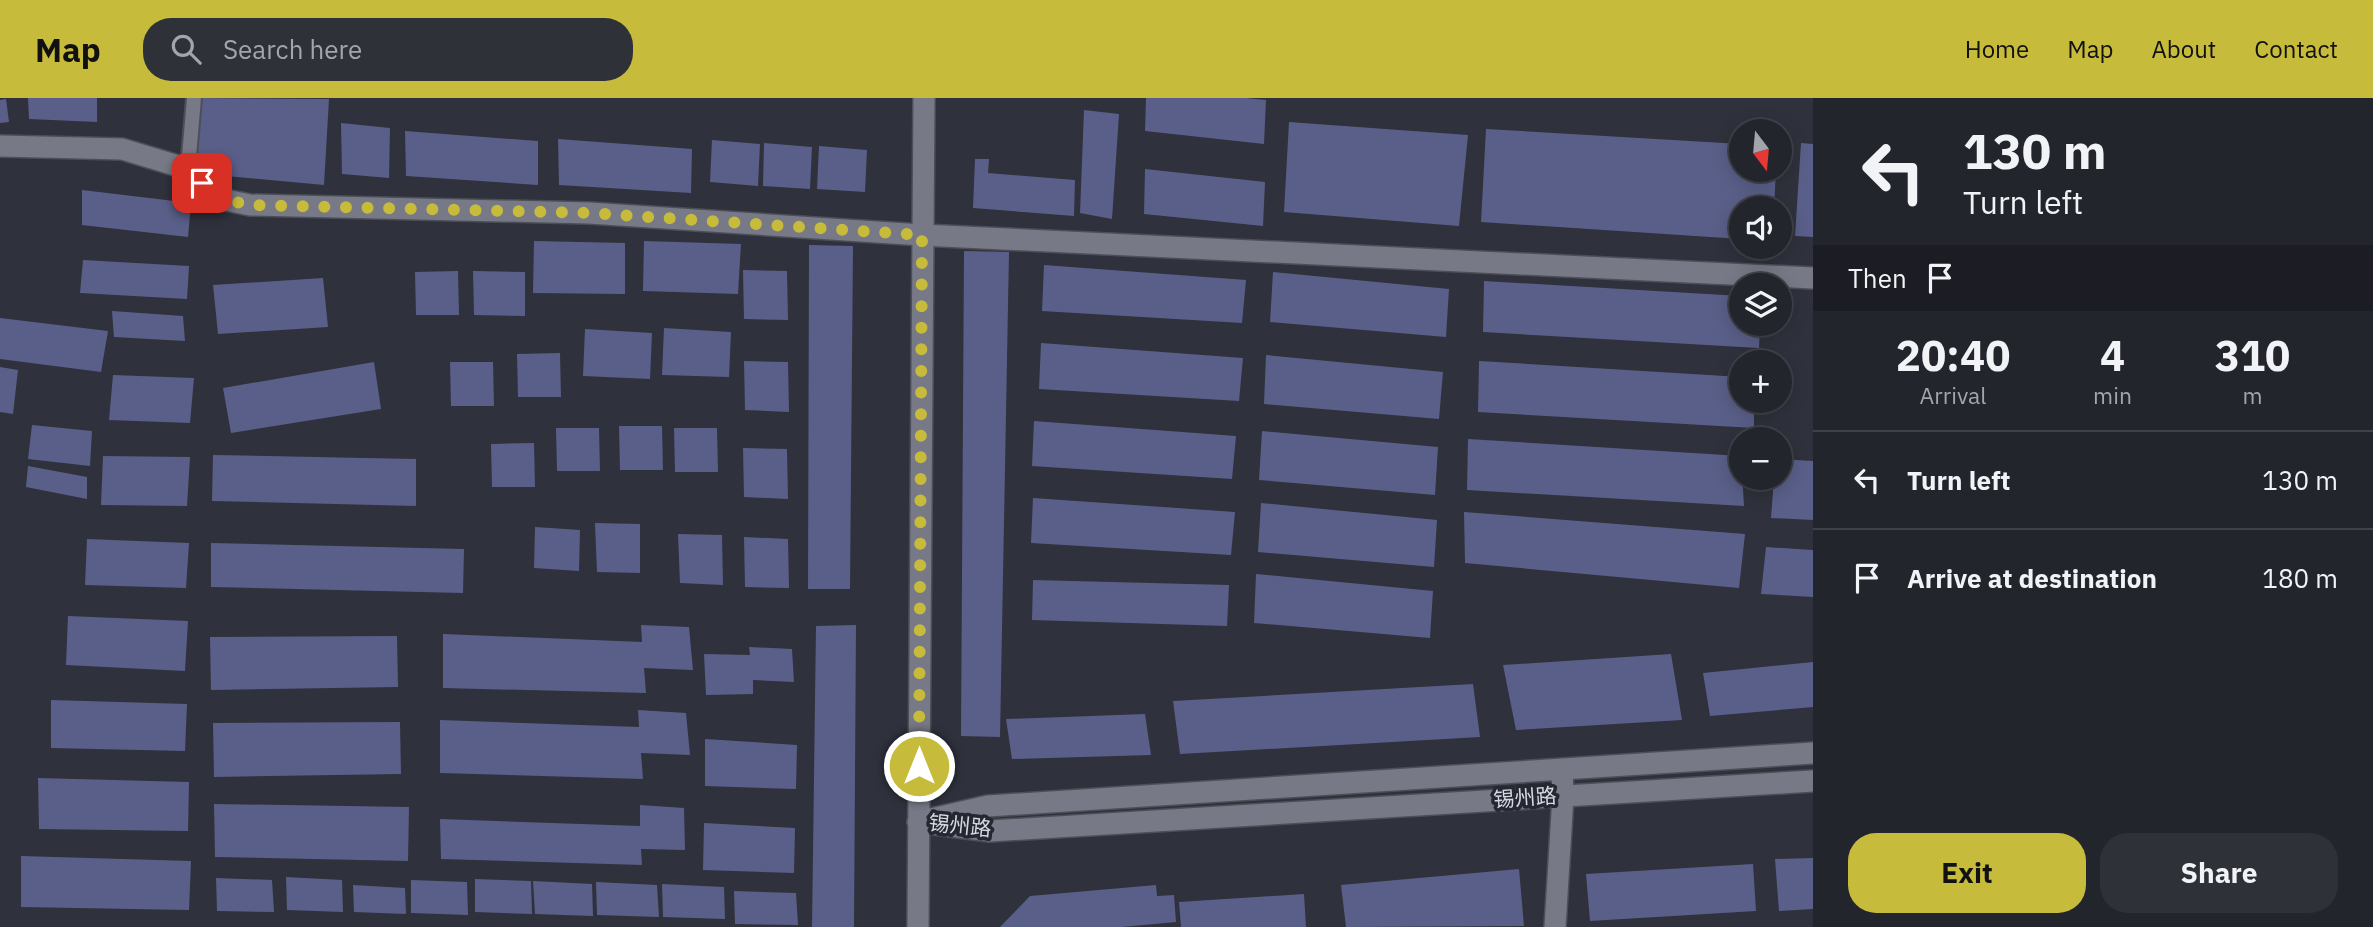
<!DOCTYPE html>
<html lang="en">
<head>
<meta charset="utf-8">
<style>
	body { margin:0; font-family:"IBM Plex Sans","Noto Sans SC",sans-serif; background:#2f3139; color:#f1f3f6; height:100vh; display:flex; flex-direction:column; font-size:26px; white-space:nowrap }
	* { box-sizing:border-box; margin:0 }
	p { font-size:23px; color:#a3a5aa }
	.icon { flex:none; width:38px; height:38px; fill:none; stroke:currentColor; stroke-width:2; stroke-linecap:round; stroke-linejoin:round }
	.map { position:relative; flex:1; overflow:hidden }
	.panel { display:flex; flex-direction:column; background:#23252d; width:560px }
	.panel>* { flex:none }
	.banner { background:#23252d; color:#f1f3f6; overflow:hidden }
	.needle { width:46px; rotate:164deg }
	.tools { position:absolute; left:1729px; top:21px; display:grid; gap:14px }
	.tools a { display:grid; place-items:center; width:63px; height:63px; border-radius:50%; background:#23252d; box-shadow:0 4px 18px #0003,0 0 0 2px #404249; font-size:35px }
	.pin { position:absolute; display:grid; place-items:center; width:60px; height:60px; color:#fff; margin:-30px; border-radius:14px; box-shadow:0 4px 10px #0006 }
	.me { position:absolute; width:77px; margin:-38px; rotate:0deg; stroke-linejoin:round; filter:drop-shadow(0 0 5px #0008) }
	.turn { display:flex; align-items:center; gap:24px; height:147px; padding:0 35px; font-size:32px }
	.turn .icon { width:91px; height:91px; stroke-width:2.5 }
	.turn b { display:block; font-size:49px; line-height:60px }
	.then { display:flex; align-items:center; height:66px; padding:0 35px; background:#0003; gap:14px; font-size:26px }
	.eta { display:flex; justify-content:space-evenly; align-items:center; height:119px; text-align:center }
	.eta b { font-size:42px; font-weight:700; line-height:49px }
	.cta { display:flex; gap:14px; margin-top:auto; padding:14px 35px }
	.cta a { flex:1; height:80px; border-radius:28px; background:#c7bb3c; color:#111; font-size:28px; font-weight:700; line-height:80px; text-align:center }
	.cta a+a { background:#2f3139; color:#f1f3f6 }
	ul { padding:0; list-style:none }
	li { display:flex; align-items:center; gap:21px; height:98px; padding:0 35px; border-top:2px solid #404249 }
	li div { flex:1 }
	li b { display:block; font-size:26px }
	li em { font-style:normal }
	header { display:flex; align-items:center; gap:42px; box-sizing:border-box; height:98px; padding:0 35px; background:#c7bb3c; color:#111 }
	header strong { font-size:33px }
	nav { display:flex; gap:38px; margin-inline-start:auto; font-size:24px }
	.search { width:490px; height:63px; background:#2f3139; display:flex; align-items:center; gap:18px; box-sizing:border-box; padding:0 24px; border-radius:28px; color:#a3a5aa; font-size:26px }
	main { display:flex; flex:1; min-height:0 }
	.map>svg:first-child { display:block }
</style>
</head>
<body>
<header>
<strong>Map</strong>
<div class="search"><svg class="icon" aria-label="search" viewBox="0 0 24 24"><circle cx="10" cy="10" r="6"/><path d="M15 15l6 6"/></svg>Search here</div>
<nav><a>Home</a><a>Map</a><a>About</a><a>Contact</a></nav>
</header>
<main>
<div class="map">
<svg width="1813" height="829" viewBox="0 0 1813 829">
	<rect width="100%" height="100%" fill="#2f313c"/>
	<path fill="#5a5f89" d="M 28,0 L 97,0 L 97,24 L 29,21 Z
		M 199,0 L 329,1 L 324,87 L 193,75 Z
		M 1146,0 L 1246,0 L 1266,2 L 1264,46 L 1145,33 Z
		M 6,1 L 9,24 L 0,25 L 0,2 Z
		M 1084,12 L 1119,16 L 1112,121 L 1080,115 Z
		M 1289,24 L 1468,37 L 1459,128 L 1284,114 Z
		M 341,25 L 390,30 L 389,80 L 342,76 Z
		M 1486,31 L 1741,46 L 1741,72 L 1776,72 L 1774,110 L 1741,110 L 1741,141 L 1481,124 Z
		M 405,33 L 538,43 L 538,87 L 406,78 Z
		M 558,41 L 692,51 L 691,95 L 559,87 Z
		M 712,42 L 760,46 L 758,88 L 710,84 Z
		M 764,45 L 812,49 L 810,91 L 763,88 Z
		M 1801,45 L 1813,46 L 1813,139 L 1795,138 Z
		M 819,48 L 867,52 L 865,94 L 817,91 Z
		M 975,61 L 989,61 L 988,75 L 1075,82 L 1074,118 L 973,110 Z
		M 1145,71 L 1265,84 L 1263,128 L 1144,116 Z
		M 82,92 L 191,105 L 188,139 L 82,127 Z
		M 534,143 L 625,145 L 625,196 L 533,195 Z
		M 644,143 L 741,146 L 738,196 L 643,193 Z
		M 809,147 L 853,148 L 850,491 L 808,491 Z
		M 964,153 L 1009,154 L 1000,639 L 961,638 Z
		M 83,162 L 189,168 L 187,201 L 80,195 Z
		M 1044,167 L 1246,182 L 1242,225 L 1042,213 Z
		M 743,172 L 787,173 L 788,222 L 744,221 Z
		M 458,173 L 459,217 L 416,217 L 415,174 Z
		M 473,173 L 525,174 L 525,218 L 474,217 Z
		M 1273,174 L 1449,191 L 1446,239 L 1270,224 Z
		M 323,180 L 328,229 L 218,236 L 213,187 Z
		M 1484,183 L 1741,198 L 1741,226 L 1760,226 L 1759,250 L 1483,234 Z
		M 112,213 L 183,218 L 185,243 L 114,239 Z
		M 0,220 L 108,233 L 101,274 L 0,261 Z
		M 664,230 L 731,234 L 729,279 L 662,277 Z
		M 585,231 L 652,235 L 650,281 L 583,278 Z
		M 1041,245 L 1243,260 L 1239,303 L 1039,291 Z
		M 560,255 L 561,299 L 518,299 L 517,256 Z
		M 1266,257 L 1443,274 L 1439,321 L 1264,306 Z
		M 744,263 L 788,264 L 789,314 L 745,312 Z
		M 1479,263 L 1741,279 L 1741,303 L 1754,303 L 1754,330 L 1478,314 Z
		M 374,264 L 381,311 L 231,335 L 223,290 Z
		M 450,264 L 493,264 L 494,308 L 451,308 Z
		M 0,269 L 18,272 L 13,316 L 0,314 Z
		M 113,277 L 194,280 L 190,325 L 109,322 Z
		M 1034,323 L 1236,338 L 1232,381 L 1032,368 Z
		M 32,327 L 92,333 L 90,368 L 28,361 Z
		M 619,328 L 662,328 L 663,372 L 620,372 Z
		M 556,330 L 599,330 L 600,373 L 557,373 Z
		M 674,330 L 717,330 L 718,374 L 675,374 Z
		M 1262,333 L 1438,349 L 1435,397 L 1259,382 Z
		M 1468,341 L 1741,358 L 1744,408 L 1467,392 Z
		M 534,345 L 535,389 L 492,389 L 491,346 Z
		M 743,350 L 787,351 L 788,401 L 744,399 Z
		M 213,357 L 416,361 L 416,408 L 212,403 Z
		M 103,358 L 190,359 L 187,408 L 101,407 Z
		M 1780,361 L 1813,363 L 1813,422 L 1771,420 L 1774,380 L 1780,380 Z
		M 28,368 L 87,379 L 87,401 L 26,389 Z
		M 1033,400 L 1235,414 L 1231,457 L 1031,445 Z
		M 1261,405 L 1437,422 L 1434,469 L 1258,454 Z
		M 1464,414 L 1745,436 L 1739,490 L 1465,465 Z
		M 595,425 L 640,426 L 640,475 L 597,474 Z
		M 535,429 L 580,432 L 579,473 L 534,470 Z
		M 678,436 L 722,437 L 723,487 L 680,485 Z
		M 744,439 L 788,441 L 789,490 L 745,489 Z
		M 87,441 L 189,445 L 186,490 L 85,487 Z
		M 211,445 L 464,451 L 463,495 L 211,489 Z
		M 1766,449 L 1813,452 L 1813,499 L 1761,496 Z
		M 1256,476 L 1433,493 L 1430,540 L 1254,525 Z
		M 1033,482 L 1229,487 L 1227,528 L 1032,522 Z
		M 68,518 L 188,523 L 185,573 L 66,567 Z
		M 641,527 L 689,529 L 693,572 L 644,570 L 646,595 L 443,590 L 443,536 L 642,544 Z
		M 856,527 L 854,829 L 812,829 L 816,528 Z
		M 397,538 L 398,589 L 211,592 L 210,539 Z
		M 749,549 L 792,551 L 794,584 L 753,582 L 753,596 L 706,597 L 704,556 L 750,557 Z
		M 1671,556 L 1682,622 L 1516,632 L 1503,567 Z
		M 1813,564 L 1813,609 L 1710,618 L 1703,575 Z
		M 1473,586 L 1480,639 L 1180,656 L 1173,603 Z
		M 51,602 L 187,606 L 185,653 L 51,650 Z
		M 638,612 L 686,615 L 690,657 L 641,655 L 643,681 L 440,675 L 440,622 L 639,629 Z
		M 1145,616 L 1151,657 L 1012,661 L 1006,621 Z
		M 400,624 L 401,676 L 214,679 L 213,625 Z
		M 705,641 L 797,647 L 796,691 L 705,688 Z
		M 38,680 L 189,684 L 188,733 L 39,731 Z
		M 214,706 L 409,709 L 408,763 L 215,759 Z
		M 640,707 L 684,710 L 685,752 L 641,751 L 642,767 L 441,761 L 440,721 L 640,728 Z
		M 704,725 L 795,730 L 794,775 L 703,772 Z
		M 21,758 L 191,763 L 189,812 L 21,809 Z
		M 1813,760 L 1813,811 L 1779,813 L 1775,761 Z
		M 1753,766 L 1756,813 L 1590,823 L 1586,776 Z
		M 1519,771 L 1524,828 L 1346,829 L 1341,787 Z
		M 286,779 L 342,782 L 343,814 L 287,812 Z
		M 216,780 L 272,782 L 274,814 L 217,813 Z
		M 475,781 L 531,783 L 532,816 L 475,814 Z
		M 411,782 L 467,784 L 468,817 L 411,815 Z
		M 533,783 L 592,786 L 593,818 L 535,816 Z
		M 596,784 L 657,787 L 659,819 L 597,817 Z
		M 662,786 L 724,789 L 725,821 L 663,819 Z
		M 353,787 L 405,790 L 406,816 L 354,814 Z
		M 1156,787 L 1157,798 L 1174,797 L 1176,824 L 1122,829 L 1000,829 L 1030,798 Z
		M 734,793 L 796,795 L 798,827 L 735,826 Z
		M 1304,796 L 1306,829 L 1181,829 L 1179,804 Z"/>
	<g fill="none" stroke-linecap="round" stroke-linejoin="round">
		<defs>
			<path id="lane" d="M 188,71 L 194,0"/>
			<path id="street" d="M 0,48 L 122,51 L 188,71 L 216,100 L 250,107 L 589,115 L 922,137 L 1813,180
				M 1555,829 L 1563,698 L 1562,672"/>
			<path id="secondary" d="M 918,724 L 988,708 L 1813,655
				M 934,726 L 990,733 L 1813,683
				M 918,829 L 924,0"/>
		</defs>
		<use href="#lane" stroke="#4d4f58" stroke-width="18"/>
		<use href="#street" stroke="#4d4f58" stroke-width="24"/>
		<use href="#secondary" stroke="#4d4f58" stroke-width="24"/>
		<use href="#lane" stroke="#777986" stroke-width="14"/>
		<use href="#street" stroke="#777986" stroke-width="21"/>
		<use href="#secondary" stroke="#777986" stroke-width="21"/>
	</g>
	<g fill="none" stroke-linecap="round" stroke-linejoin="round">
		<path stroke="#c7bb3c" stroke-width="12" stroke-dasharray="0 21.6" d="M 202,85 L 216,100 L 250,107 L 589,115 L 922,137 L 919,668"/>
	</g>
	<g text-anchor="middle" stroke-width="7" stroke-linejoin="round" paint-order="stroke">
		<g font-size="21" fill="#d8d9e0" stroke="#252732">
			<text transform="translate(1525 700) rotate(-4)" y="7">锡州路</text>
			<text transform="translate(960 728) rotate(6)" y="7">锡州路</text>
		</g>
	</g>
</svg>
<div class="tools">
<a><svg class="needle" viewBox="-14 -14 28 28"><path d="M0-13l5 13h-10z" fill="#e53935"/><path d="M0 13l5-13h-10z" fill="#a3a5aa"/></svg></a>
<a><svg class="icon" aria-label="sound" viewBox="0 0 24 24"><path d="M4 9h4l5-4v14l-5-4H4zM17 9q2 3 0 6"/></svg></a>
<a><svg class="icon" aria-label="layers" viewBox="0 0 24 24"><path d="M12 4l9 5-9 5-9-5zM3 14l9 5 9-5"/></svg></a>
<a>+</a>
<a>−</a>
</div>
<div class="pin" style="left:202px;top:85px;background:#d93025"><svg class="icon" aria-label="arrive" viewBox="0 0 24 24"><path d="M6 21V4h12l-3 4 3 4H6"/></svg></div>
<svg class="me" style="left:919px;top:668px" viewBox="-20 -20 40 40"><circle r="17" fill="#c7bb3c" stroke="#fff" stroke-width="3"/><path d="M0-11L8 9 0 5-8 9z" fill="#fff"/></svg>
</div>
<section class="panel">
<div class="banner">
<div class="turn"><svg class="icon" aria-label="left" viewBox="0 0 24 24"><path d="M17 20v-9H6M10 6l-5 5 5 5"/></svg><div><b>130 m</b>Turn left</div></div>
<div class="then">Then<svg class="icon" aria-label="arrive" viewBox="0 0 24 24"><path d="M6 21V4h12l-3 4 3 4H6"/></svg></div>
</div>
<div class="eta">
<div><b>20:40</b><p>Arrival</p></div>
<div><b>4</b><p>min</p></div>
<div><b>310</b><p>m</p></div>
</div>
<ul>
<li><svg class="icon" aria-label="left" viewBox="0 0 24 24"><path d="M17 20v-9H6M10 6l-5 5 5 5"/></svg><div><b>Turn left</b></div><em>130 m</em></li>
<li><svg class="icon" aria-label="arrive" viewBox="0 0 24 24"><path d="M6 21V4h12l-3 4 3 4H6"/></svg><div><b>Arrive at destination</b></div><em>180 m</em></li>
</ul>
<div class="cta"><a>Exit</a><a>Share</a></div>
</section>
</main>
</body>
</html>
